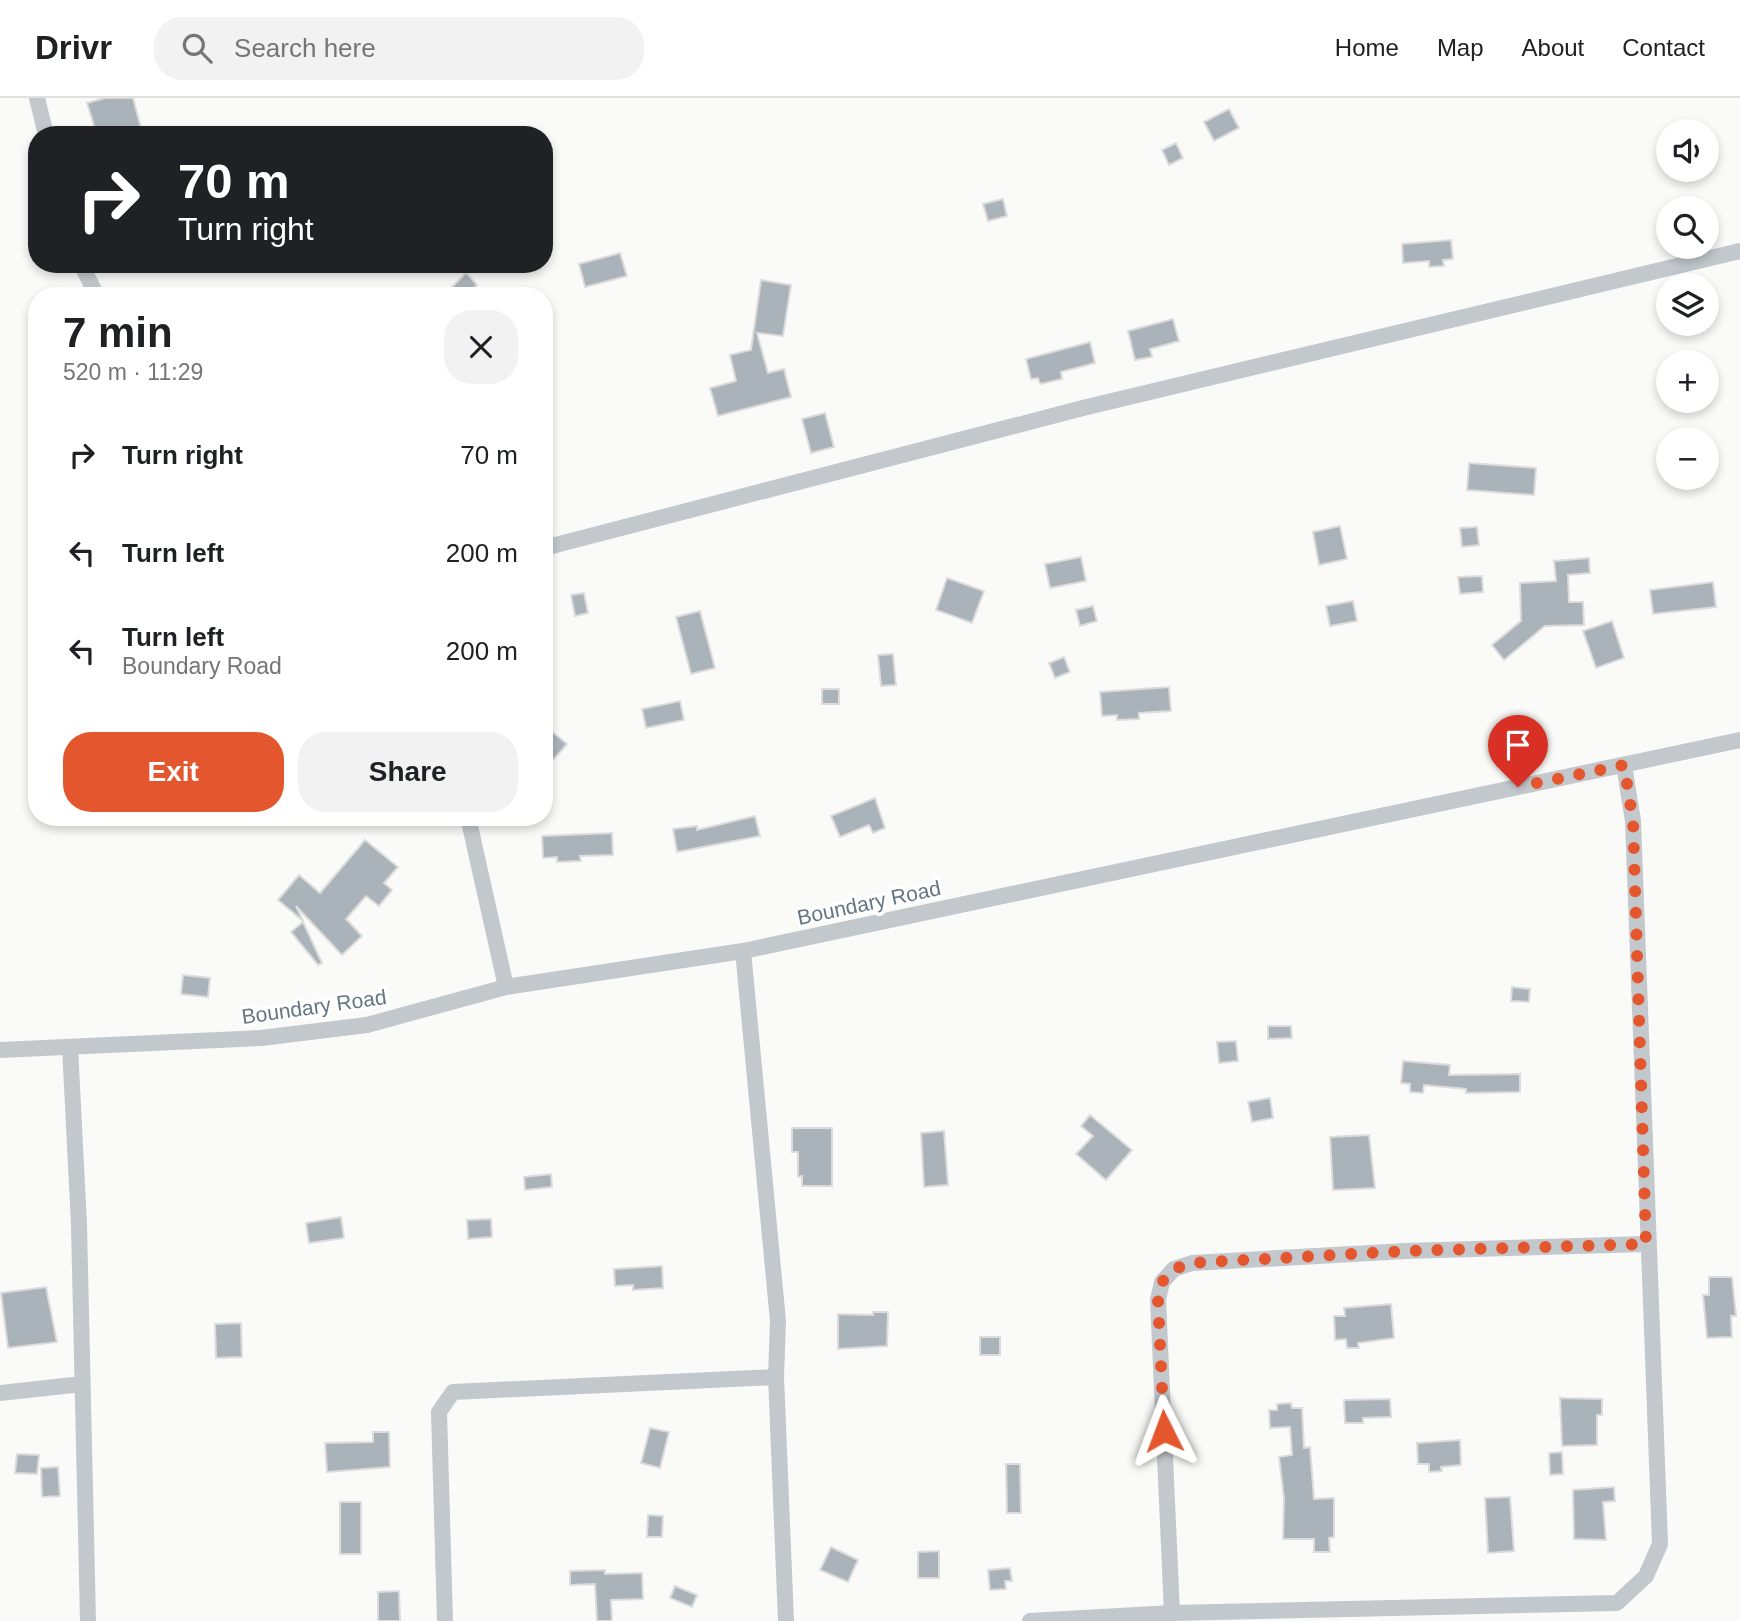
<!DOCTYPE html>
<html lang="en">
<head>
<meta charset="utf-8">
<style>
	body { margin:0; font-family:Helvetica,sans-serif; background:#f2f2f2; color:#202124; height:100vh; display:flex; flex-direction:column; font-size:26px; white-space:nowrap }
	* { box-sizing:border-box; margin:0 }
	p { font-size:23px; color:#757577 }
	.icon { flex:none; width:38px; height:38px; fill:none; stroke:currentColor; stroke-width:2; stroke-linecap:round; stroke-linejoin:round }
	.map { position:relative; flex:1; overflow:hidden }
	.sheet { position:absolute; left:28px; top:189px; width:525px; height:539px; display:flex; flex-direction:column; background:#fff; border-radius:28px; box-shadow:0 4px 10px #0003 }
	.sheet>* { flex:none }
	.hud { position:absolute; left:28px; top:28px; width:525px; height:147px; border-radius:28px; box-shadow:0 4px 10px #0003; background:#202124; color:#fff; overflow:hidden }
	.controls { position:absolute; left:1656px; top:21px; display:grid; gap:14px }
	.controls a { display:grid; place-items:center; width:63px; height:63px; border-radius:50%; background:#fff; box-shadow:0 4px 10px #0003; font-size:35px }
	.pin { position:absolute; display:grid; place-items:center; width:60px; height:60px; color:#fff; margin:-72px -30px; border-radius:50% 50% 50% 0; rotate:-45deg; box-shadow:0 0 7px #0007 }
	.pin .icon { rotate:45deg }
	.me { position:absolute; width:77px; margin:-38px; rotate:357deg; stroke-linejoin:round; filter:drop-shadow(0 0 5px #0008) }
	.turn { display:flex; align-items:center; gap:24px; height:147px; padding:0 35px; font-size:32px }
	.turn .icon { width:91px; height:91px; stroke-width:2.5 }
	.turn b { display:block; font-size:49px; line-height:60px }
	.round { display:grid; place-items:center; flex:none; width:74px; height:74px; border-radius:28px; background:#f2f2f2 }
	.summary { display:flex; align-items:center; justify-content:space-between; height:119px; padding:0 35px }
	h1 { font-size:42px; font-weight:700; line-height:52px }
	.primary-button { display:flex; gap:14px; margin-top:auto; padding:14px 35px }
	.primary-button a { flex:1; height:80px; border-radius:28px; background:#e4572e; color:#fff; font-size:28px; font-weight:700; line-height:80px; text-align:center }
	.primary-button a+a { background:#f2f2f2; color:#202124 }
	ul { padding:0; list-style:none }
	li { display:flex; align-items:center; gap:21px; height:98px; padding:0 35px }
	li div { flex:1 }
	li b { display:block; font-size:26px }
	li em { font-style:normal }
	header { display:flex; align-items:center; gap:42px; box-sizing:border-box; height:98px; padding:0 35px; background:#fff; border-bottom:2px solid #e0e0e0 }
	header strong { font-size:33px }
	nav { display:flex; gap:38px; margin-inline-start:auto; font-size:24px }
	.search { width:490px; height:63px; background:#f2f2f2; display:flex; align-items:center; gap:18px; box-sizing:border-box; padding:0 24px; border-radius:28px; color:#757577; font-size:26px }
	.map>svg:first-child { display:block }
</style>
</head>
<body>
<header>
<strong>Drivr</strong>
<div class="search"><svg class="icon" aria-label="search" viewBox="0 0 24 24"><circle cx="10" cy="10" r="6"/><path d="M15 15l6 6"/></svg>Search here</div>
<nav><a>Home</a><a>Map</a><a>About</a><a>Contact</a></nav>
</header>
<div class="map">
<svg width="1740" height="1523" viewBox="0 0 1740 1523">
	<rect width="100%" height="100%" fill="#fafaf8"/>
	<path fill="#aab3b9" stroke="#dcdcda" stroke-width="2" d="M 105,0 L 133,0 L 143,37 L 97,37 L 87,5 Z
		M 1229,11 L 1239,30 L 1214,43 L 1204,24 Z
		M 1176,45 L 1183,60 L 1169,67 L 1162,52 Z
		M 1003,101 L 1007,118 L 988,123 L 983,106 Z
		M 1451,142 L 1453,161 L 1443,162 L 1444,168 L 1429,169 L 1429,163 L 1403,165 L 1402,146 Z
		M 620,155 L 627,178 L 585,189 L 579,166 Z
		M 466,175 L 477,187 L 466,198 L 443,198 Z
		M 761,182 L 791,187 L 783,238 L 757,235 L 768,275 L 784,271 L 791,299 L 718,318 L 710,290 L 736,283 L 730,257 L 751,252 Z
		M 1173,221 L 1179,243 L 1150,251 L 1152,259 L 1135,262 L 1128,233 Z
		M 1090,244 L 1095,265 L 1061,274 L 1062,281 L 1040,286 L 1038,280 L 1031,281 L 1026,261 Z
		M 825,315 L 834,349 L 811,355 L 802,321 Z
		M 1469,365 L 1536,370 L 1534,397 L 1467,392 Z
		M 1340,428 L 1347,461 L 1319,467 L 1313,434 Z
		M 1477,429 L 1479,447 L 1462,449 L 1460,430 Z
		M 1081,459 L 1086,483 L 1050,490 L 1045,466 Z
		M 1589,460 L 1590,475 L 1568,477 L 1569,504 L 1583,504 L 1584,527 L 1545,528 L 1504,562 L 1492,547 L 1521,523 L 1520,485 L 1556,483 L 1554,463 Z
		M 1482,478 L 1483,494 L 1460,496 L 1458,479 Z
		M 947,480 L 984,493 L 972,525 L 936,512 Z
		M 1713,484 L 1716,509 L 1653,516 L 1650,492 Z
		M 584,495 L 588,515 L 575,518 L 571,497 Z
		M 1353,503 L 1357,523 L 1330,528 L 1326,508 Z
		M 1093,508 L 1097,523 L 1080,528 L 1076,512 Z
		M 700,513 L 715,570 L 691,576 L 676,519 Z
		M 1612,523 L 1624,560 L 1596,570 L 1583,533 Z
		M 893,556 L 896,587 L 881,588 L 878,557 Z
		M 1064,559 L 1070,574 L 1055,580 L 1049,565 Z
		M 1169,589 L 1171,613 L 1139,615 L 1139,621 L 1117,622 L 1117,617 L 1102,618 L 1100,594 Z
		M 822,591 L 839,591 L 839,606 L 822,606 Z
		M 680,603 L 684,622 L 646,630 L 642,611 Z
		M 544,627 L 567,646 L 554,661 L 544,652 Z
		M 875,700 L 885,730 L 873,735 L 869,727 L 840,739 L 831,718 Z
		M 755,718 L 760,738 L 677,754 L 673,731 L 697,728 L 697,732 Z
		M 612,735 L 613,757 L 580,758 L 581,763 L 557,764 L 557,759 L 543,760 L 542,738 Z
		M 365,742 L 398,769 L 384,785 L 392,792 L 379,808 L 366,798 L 346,821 L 362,838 L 342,857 L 296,808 L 303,823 L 278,802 L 299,777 L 320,795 Z
		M 303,824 L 322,865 L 318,867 L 291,834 Z
		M 183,877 L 210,880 L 208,899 L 181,896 Z
		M 1512,889 L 1530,891 L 1529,904 L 1511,903 Z
		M 1268,928 L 1291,928 L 1292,940 L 1268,941 Z
		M 1236,943 L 1238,963 L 1219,965 L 1217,944 Z
		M 1403,963 L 1450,967 L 1449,977 L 1520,976 L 1520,994 L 1466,995 L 1466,991 L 1424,987 L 1423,995 L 1410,994 L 1410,986 L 1401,985 Z
		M 1270,1000 L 1273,1020 L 1252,1024 L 1248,1004 Z
		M 1090,1017 L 1132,1052 L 1106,1082 L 1076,1056 L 1093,1038 L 1081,1028 Z
		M 792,1030 L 832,1030 L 832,1088 L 802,1088 L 802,1078 L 798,1079 L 798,1054 L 792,1054 Z
		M 944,1033 L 948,1087 L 924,1089 L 921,1035 Z
		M 1369,1037 L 1375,1090 L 1333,1092 L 1330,1039 Z
		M 551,1076 L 552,1089 L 525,1092 L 524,1079 Z
		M 341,1119 L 344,1140 L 309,1145 L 306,1125 Z
		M 491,1121 L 492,1139 L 468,1141 L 467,1122 Z
		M 662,1168 L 663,1190 L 633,1192 L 633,1187 L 615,1188 L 614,1171 Z
		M 1709,1179 L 1732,1179 L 1736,1218 L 1731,1218 L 1732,1239 L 1707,1240 L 1703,1197 L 1709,1197 Z
		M 46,1189 L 57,1244 L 8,1250 L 1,1195 Z
		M 1391,1206 L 1394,1240 L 1358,1245 L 1359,1250 L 1347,1250 L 1346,1241 L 1335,1242 L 1334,1218 L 1345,1218 L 1344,1210 Z
		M 873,1214 L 888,1214 L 887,1248 L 838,1251 L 838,1216 L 873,1217 Z
		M 241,1225 L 242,1259 L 216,1260 L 215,1226 Z
		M 980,1239 L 1000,1239 L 1000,1257 L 980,1257 Z
		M 1560,1300 L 1602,1301 L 1602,1317 L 1597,1317 L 1597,1347 L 1562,1348 Z
		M 1390,1301 L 1391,1319 L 1363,1320 L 1363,1325 L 1345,1325 L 1344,1302 Z
		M 1291,1305 L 1292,1310 L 1302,1310 L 1304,1350 L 1310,1349 L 1314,1401 L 1334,1400 L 1334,1439 L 1329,1440 L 1330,1454 L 1314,1454 L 1314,1441 L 1283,1441 L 1284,1401 L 1279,1359 L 1292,1357 L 1290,1329 L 1270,1330 L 1269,1312 L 1277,1312 L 1277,1306 Z
		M 650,1330 L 669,1334 L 660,1370 L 641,1365 Z
		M 373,1334 L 389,1334 L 390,1369 L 327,1374 L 325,1345 L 373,1344 Z
		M 1460,1342 L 1461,1367 L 1441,1369 L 1442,1373 L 1429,1374 L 1429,1366 L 1418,1366 L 1417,1345 Z
		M 1562,1354 L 1563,1376 L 1550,1377 L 1549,1355 Z
		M 17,1356 L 39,1357 L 37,1376 L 15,1375 Z
		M 1006,1366 L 1020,1366 L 1021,1415 L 1007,1415 Z
		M 58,1369 L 60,1398 L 42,1399 L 41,1370 Z
		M 1614,1389 L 1615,1403 L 1603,1404 L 1606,1442 L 1574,1441 L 1573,1392 Z
		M 1510,1399 L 1514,1453 L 1488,1455 L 1485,1400 Z
		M 340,1404 L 361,1404 L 361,1456 L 340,1456 Z
		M 648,1417 L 663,1418 L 662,1439 L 647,1439 Z
		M 831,1449 L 858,1462 L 848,1484 L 820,1472 Z
		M 939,1453 L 939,1480 L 918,1480 L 918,1454 Z
		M 1010,1470 L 1012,1483 L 1005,1483 L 1006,1491 L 990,1492 L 988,1472 Z
		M 605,1472 L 605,1476 L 642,1475 L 643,1501 L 611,1502 L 612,1523 L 597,1523 L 595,1486 L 570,1487 L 570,1473 Z
		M 675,1488 L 697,1497 L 692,1509 L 670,1500 Z
		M 399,1493 L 400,1523 L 378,1523 L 378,1494 Z"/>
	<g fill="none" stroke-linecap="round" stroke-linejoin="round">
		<path stroke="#c3c8cc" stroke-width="16" d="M 37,0 L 46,37
			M 81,166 L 97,198
			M 544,450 L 1083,310 L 1740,153
			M 468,719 L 506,889
			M 743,853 L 778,1223 L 776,1279 L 786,1523
			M 70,949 L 79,1127 L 88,1523
			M 0,952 L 261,940 L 367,927 L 506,889 L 743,853 L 1740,642
			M 0,1295 L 82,1286
			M 1172,1515 L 1158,1202 L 1162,1184 L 1174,1171 L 1192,1165 L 1406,1153 L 1646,1146
			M 445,1523 L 439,1314 L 453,1294 L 776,1279
			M 1030,1523 L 1172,1515 L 1617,1505 L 1646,1478 L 1660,1446 L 1633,723 L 1624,667"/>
	</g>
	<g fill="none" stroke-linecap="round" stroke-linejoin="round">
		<path stroke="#e4572e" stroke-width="12" stroke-dasharray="0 21.6" d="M 1164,1333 L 1158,1202 L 1162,1184 L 1174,1171 L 1192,1165 L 1406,1153 L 1646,1146 L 1633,723 L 1624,667 L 1518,689"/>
	</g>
	<g text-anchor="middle" stroke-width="7" stroke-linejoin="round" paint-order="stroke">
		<g font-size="21" fill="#657683" stroke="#fff">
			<text transform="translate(869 805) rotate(-12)" y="7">Boundary Road</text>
			<text transform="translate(314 909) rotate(-8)" y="7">Boundary Road</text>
		</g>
	</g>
</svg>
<div class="controls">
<a><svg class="icon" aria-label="sound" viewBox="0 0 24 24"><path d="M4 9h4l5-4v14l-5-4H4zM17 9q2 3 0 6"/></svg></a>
<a><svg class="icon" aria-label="search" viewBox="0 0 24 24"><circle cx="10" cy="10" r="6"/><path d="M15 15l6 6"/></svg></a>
<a><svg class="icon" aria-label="layers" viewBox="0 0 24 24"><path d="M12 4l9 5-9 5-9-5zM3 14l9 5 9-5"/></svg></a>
<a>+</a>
<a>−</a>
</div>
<div class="pin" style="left:1518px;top:689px;background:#d93025"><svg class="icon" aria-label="arrive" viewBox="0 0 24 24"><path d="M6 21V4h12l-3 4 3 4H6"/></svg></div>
<svg class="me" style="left:1164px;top:1333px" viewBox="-20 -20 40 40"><path d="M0-17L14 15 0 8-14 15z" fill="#e4572e" stroke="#fff" stroke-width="4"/></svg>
<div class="hud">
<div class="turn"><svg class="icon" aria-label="right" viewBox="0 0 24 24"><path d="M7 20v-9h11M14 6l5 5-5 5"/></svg><div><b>70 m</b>Turn right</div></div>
</div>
<section class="sheet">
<div class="summary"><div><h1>7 min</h1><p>520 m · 11:29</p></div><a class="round"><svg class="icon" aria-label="close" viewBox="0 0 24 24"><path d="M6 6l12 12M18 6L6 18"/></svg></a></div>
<ul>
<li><svg class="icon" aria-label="right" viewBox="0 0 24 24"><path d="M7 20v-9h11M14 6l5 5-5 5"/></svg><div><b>Turn right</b></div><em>70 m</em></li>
<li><svg class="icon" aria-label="left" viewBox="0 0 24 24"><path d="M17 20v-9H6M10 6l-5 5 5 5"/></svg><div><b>Turn left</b></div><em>200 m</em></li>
<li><svg class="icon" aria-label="left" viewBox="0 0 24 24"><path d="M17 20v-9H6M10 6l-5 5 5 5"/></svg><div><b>Turn left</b><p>Boundary Road</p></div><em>200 m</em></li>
</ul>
<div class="primary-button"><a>Exit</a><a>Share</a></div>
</section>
</div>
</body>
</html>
